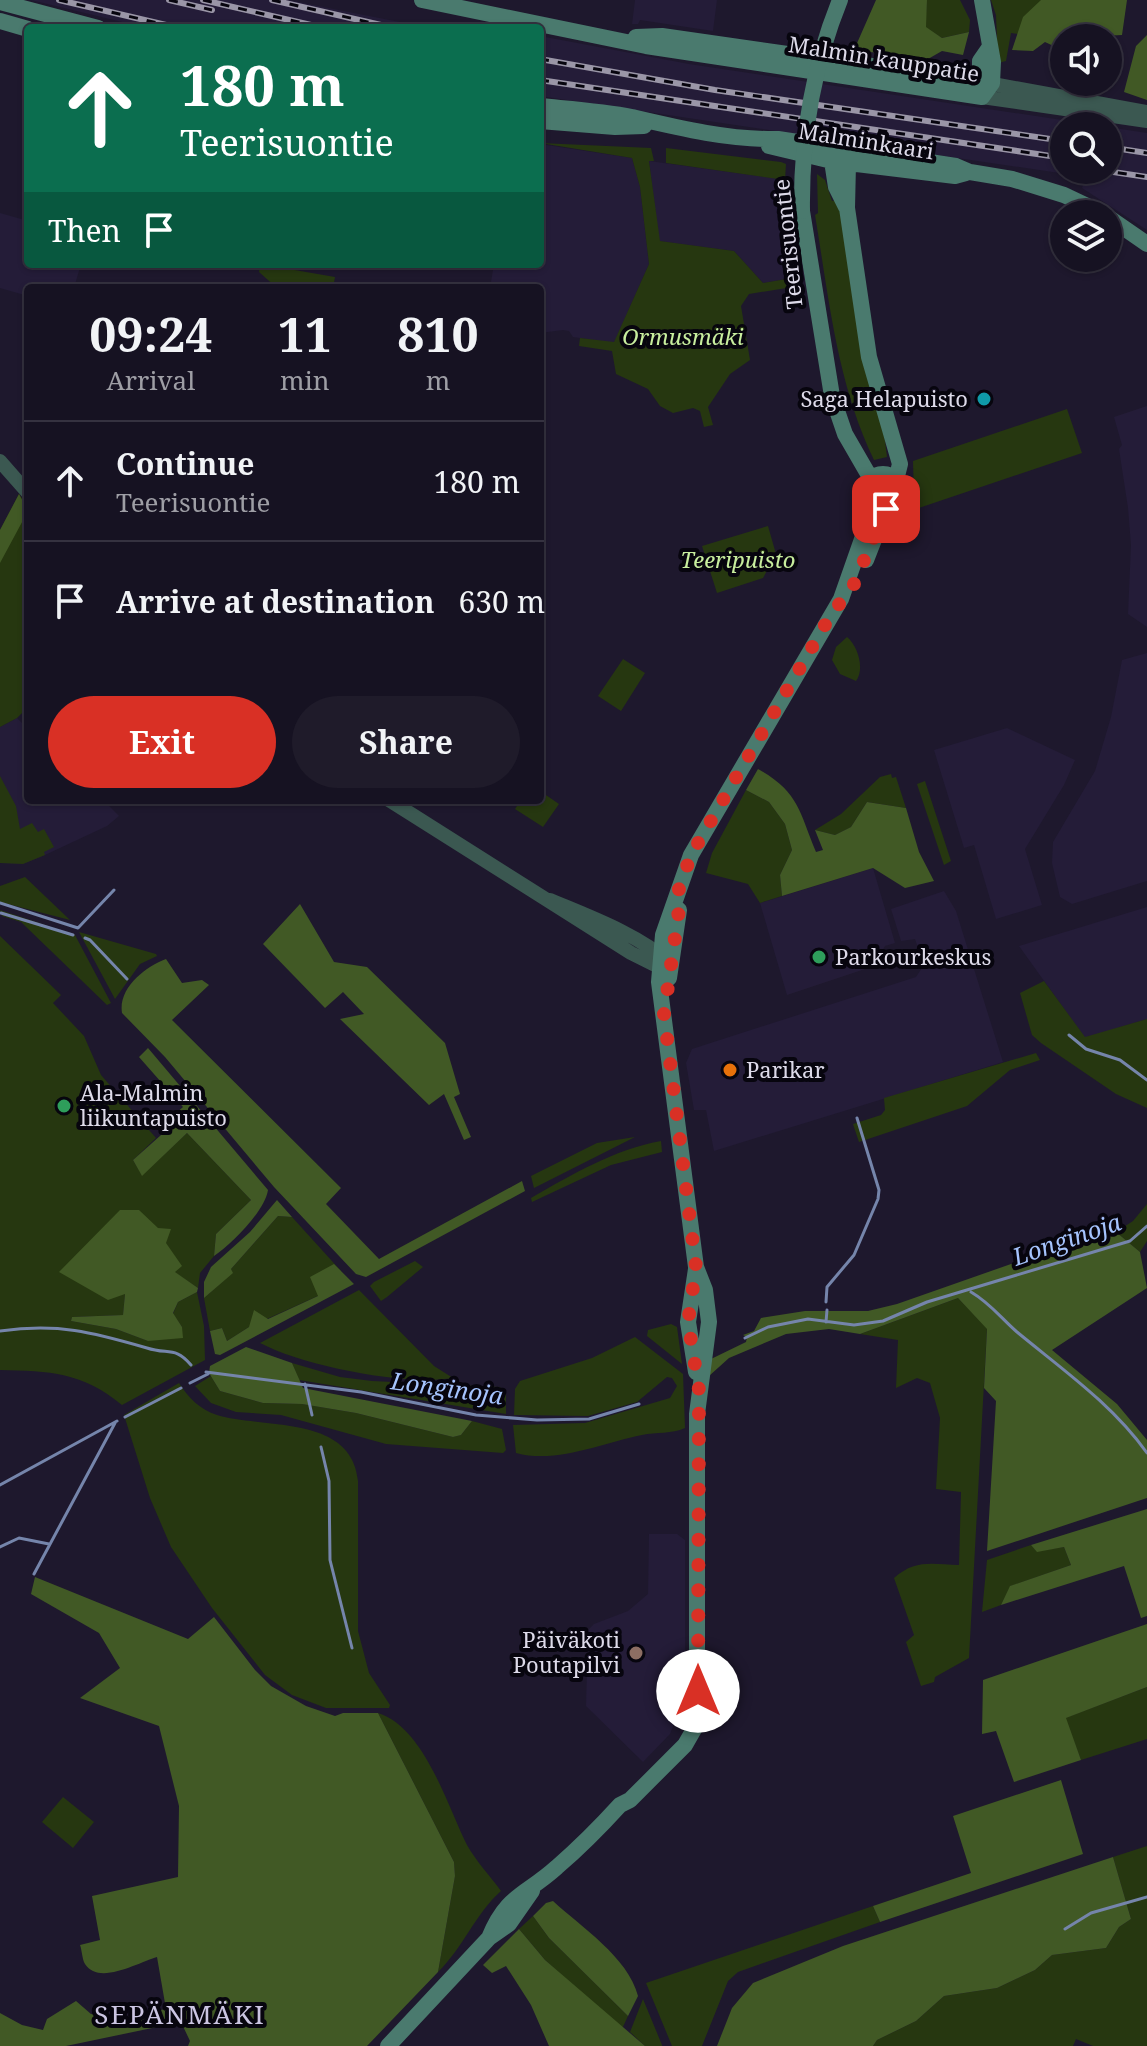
<!DOCTYPE html>
<html lang="en">
<head>
<meta charset="utf-8">
<style>
	body { margin:0; font-family:"Noto Serif",serif; background:#1f1b2a; color:#f1f3f6; height:100vh; display:flex; flex-direction:column; font-size:30px; white-space:nowrap }
	* { box-sizing:border-box; margin:0 }
	p { font-size:26px; color:#9e9ea5 }
	.icon { flex:none; width:44px; height:44px; fill:none; stroke:currentColor; stroke-width:2; stroke-linecap:round; stroke-linejoin:round }
	.map { position:relative; flex:1; overflow:hidden }
	.side { position:absolute; left:24px; top:284px; width:520px; height:520px; display:flex; flex-direction:column; background:#161222; border-radius:8px; box-shadow:0 2px 6px #0004,0 0 0 2px #353240 }
	.side>* { flex:none }
	.hud { position:absolute; left:24px; top:24px; width:520px; height:244px; border-radius:8px; box-shadow:0 2px 6px #0004,0 0 0 2px #353240; background:#0b6e4f; color:#fff; overflow:hidden }
	.tools { position:absolute; left:1050px; top:24px; display:grid; gap:16px }
	.tools a { display:grid; place-items:center; width:72px; height:72px; border-radius:50%; background:#161222; box-shadow:0 2px 6px #0004,0 0 0 2px #353240; font-size:40px }
	.pin { position:absolute; display:grid; place-items:center; width:68px; height:68px; color:#fff; margin:-34px; border-radius:16px; box-shadow:0 4px 12px #0006 }
	.me { position:absolute; width:88px; margin:-44px; rotate:0deg; stroke-linejoin:round; filter:drop-shadow(0 0 6px #0008) }
	.turn { display:flex; align-items:center; gap:28px; height:168px; padding:0 24px; font-size:36px }
	.turn .icon { width:104px; height:104px; stroke-width:2.5 }
	.turn b { display:block; font-size:56px; line-height:68px }
	.then { display:flex; align-items:center; height:76px; padding:0 24px; background:#0003; gap:16px; font-size:30px }
	.eta { display:flex; justify-content:space-evenly; align-items:center; height:136px; text-align:center }
	.eta b { font-size:48px; font-weight:700; line-height:56px }
	.action { display:flex; gap:16px; margin-top:auto; padding:16px 24px }
	.action a { flex:1; height:92px; border-radius:48px; background:#d93025; color:#fff; font-size:32px; font-weight:700; line-height:92px; text-align:center }
	.action a+a { background:#1f1b2a; color:#f1f3f6 }
	ul { padding:0; list-style:none }
	li { display:flex; align-items:center; gap:24px; height:120px; padding:0 24px; border-top:2px solid #353240 }
	li div { flex:1 }
	li b { display:block; font-size:30px }
	li em { font-style:normal }
	.map>svg:first-child { display:block }
</style>
</head>
<body>
<div class="map">
<svg width="1147" height="2046" viewBox="0 0 1147 2046">
	<rect width="100%" height="100%" fill="#1e182d"/>
	<path fill="#241c38" d="M 31,0 L 288,0 L 430,28 L 147,28 Z
		M 635,0 L 717,0 L 713,31 L 640,20 L 638,24 L 632,24 Z
		M 540,36 L 689,64 L 1102,126 L 1064,126 L 1064,170 L 1108,170 L 1108,127 L 1147,133 L 1147,230 L 1082,188 L 1086,177 L 540,96 Z
		M 540,144 L 632,158 L 640,187 L 649,264 L 614,343 L 573,337 L 569,331 L 563,330 L 540,333 L 540,288 L 490,288 L 494,264 L 540,264 Z
		M 649,161 L 788,180 L 788,218 L 798,277 L 763,283 L 734,251 L 659,241 Z
		M 0,213 L 28,221 L 28,264 L 81,264 L 74,288 L 28,288 L 28,296 L 0,288 Z
		M 1147,406 L 1147,627 L 1128,614 L 1131,545 L 1128,508 L 1119,449 L 1122,445 L 1114,417 Z
		M 1147,653 L 1147,881 L 1072,904 L 1060,897 L 1052,863 L 1053,842 L 1095,771 L 1111,717 L 1122,660 Z
		M 17,718 L 28,729 L 28,800 L 103,800 L 119,816 L 107,826 L 45,855 L 23,864 L 0,863 L 0,727 Z
		M 1007,728 L 1075,760 L 1064,785 L 1025,849 L 1042,905 L 996,919 L 974,845 L 964,848 L 934,750 Z
		M 873,868 L 895,943 L 885,946 L 874,966 L 787,995 L 760,903 Z
		M 944,891 L 956,911 L 1003,1062 L 714,1151 L 706,1110 L 694,1110 L 686,1063 L 692,1049 L 916,977 L 924,965 L 915,939 L 901,941 L 891,909 Z
		M 1147,907 L 1147,1019 L 1085,1038 L 1019,946 Z
		M 649,1534 L 677,1534 L 685,1540 L 685,1695 L 670,1734 L 643,1762 L 586,1706 L 588,1630 L 594,1624 L 628,1611 L 648,1594 Z"/>
	<path fill="#263710" d="M 927,0 L 960,0 L 970,20 L 969,32 L 942,38 L 925,27 Z
		M 991,0 L 1055,0 L 1018,34 L 1011,33 L 1006,61 L 998,63 L 996,15 Z
		M 540,143 L 651,148 L 654,161 L 649,161 L 660,241 L 734,251 L 763,283 L 798,277 L 799,286 L 749,294 L 741,306 L 750,360 L 730,374 L 708,407 L 713,425 L 704,427 L 700,411 L 693,408 L 673,413 L 660,406 L 648,389 L 616,374 L 612,351 L 579,346 L 580,338 L 614,342 L 649,264 L 640,187 L 632,158 Z
		M 666,148 L 781,162 L 786,164 L 785,180 L 666,163 Z
		M 817,174 L 825,180 L 832,201 L 837,200 L 839,205 L 883,425 L 887,457 L 874,460 C 837,383 829,299 815,215 L 818,213 Z
		M 260,264 L 335,277 L 333,288 L 277,288 L 259,272 Z
		M 1067,409 L 1082,453 L 910,511 L 914,499 L 913,461 Z
		M 19,494 L 28,507 L 28,707 L 17,718 L 0,727 L 0,530 Z
		M 768,526 L 776,554 L 763,578 L 717,593 L 702,546 Z
		M 847,637 C 858,646 865,669 856,681 L 840,674 L 832,660 L 836,647 Z
		M 623,659 L 645,673 L 621,711 L 598,696 Z
		M 891,774 L 892,778 L 896,777 L 906,808 L 867,802 L 851,827 L 835,835 L 815,830 L 841,814 L 880,777 Z
		M 0,776 L 16,806 L 20,829 L 32,823 L 38,832 L 44,829 L 54,847 L 44,852 L 45,855 L 23,864 L 0,863 Z
		M 925,781 L 951,861 L 944,865 L 917,784 Z
		M 746,790 L 769,802 L 785,824 L 792,850 L 780,875 L 782,896 L 760,903 L 748,884 L 706,873 L 712,853 Z
		M 540,791 L 559,804 L 543,827 L 515,809 L 521,800 L 540,800 Z
		M 25,877 L 70,920 L 0,902 L 0,886 Z
		M 0,910 L 75,935 L 111,1003 L 107,1005 L 21,922 L 2,916 Z
		M 79,932 L 156,954 L 157,956 L 140,964 L 115,999 Z
		M 0,936 L 61,995 L 53,1003 L 84,1036 L 101,1075 L 156,1138 L 133,1160 L 142,1175 L 187,1133 L 251,1200 L 216,1234 L 214,1256 L 200,1273 L 198,1288 L 174,1272 L 125,1294 L 123,1315 L 72,1317 L 71,1321 L 116,1329 L 148,1341 L 182,1327 L 173,1314 L 178,1302 L 197,1292 L 204,1326 L 205,1360 L 122,1405 C 82,1372 50,1371 0,1370 Z
		M 1044,981 L 1085,1037 L 1147,1019 L 1147,1108 L 1116,1094 L 1041,1043 L 1032,1035 L 1020,993 Z
		M 1036,1053 L 1040,1060 L 1010,1070 L 967,1106 L 859,1142 L 853,1124 L 881,1115 L 885,1110 L 884,1098 Z
		M 635,1137 L 534,1188 L 531,1176 L 597,1143 Z
		M 661,1141 L 662,1152 L 611,1165 L 532,1202 L 531,1198 C 573,1174 613,1150 661,1141 Z
		M 1147,1204 L 1147,1241 L 1140,1252 L 1116,1232 L 1133,1221 Z
		M 278,1216 L 292,1217 L 341,1271 L 340,1286 L 249,1327 L 227,1341 L 222,1328 L 210,1331 L 204,1298 L 232,1273 L 231,1269 Z
		M 415,1261 L 423,1267 L 387,1297 L 381,1301 L 370,1286 L 374,1282 Z
		M 359,1290 L 434,1366 L 453,1378 C 404,1386 304,1366 260,1343 Z
		M 958,1298 L 987,1328 L 969,1658 L 935,1677 L 934,1682 L 921,1686 L 906,1642 L 914,1635 L 894,1578 C 915,1559 932,1564 959,1565 L 961,1492 L 936,1489 L 940,1418 L 930,1383 L 917,1378 L 896,1388 L 898,1340 L 860,1334 Z
		M 671,1324 L 677,1327 L 682,1364 L 647,1336 L 648,1330 Z
		M 635,1337 L 683,1374 L 685,1428 C 672,1434 656,1432 642,1435 C 602,1443 557,1464 516,1453 L 513,1425 L 585,1423 L 670,1398 L 677,1386 L 672,1378 L 667,1377 L 637,1402 L 588,1416 L 514,1415 L 515,1389 L 520,1381 L 592,1358 Z
		M 292,1363 L 340,1377 L 372,1381 L 500,1387 L 506,1394 L 506,1414 L 299,1380 Z
		M 211,1376 L 220,1391 L 263,1403 L 302,1404 L 356,1413 L 453,1437 L 461,1435 L 472,1421 L 502,1429 L 506,1450 L 503,1453 L 386,1444 L 281,1415 L 236,1412 L 211,1403 L 195,1386 Z
		M 179,1383 C 188,1397 200,1410 217,1415 C 262,1429 352,1414 358,1481 L 358,1631 L 369,1673 L 390,1705 L 389,1708 L 326,1708 L 292,1695 L 265,1675 L 212,1608 L 171,1547 L 150,1498 L 124,1415 Z
		M 1031,1545 L 1037,1551 L 1064,1547 L 1071,1565 L 1011,1586 L 1001,1605 L 982,1612 L 987,1560 Z
		M 1147,1687 L 1147,1739 L 1081,1760 L 1065,1718 Z
		M 378,1713 C 424,1727 447,1805 467,1845 C 476,1861 490,1876 501,1891 C 475,1914 463,1948 438,1972 L 455,1876 L 454,1862 Z
		M 63,1797 L 94,1822 L 73,1848 L 42,1822 Z
		M 1147,1846 L 1147,2046 L 1093,2046 L 1076,2039 L 1073,2046 L 873,2046 L 877,2040 L 916,2021 L 944,1996 L 997,1988 L 1035,1970 L 1052,1955 L 1106,1948 L 1119,1927 L 1131,1919 L 1113,1857 Z
		M 873,1906 L 880,1922 L 738,1972 L 728,1981 L 702,2046 L 672,2046 L 646,1983 Z
		M 533,1916 L 549,1938 L 628,2016 L 622,2029 L 545,1960 L 519,1929 Z
		M 643,1999 L 662,2045 L 662,2046 L 645,2046 L 630,2032 Z"/>
	<path fill="#415925" d="M 876,0 L 927,0 L 926,27 L 942,38 L 969,32 L 963,55 L 942,51 L 928,59 L 854,50 Z
		M 1041,0 L 1127,0 L 1122,35 L 1064,38 L 1064,51 L 1045,42 L 1033,51 L 1012,50 L 1023,17 Z
		M 1147,35 L 1147,100 L 1124,92 L 1136,46 Z
		M 19,494 L 28,511 L 0,563 L 0,530 Z
		M 758,769 C 799,792 799,811 816,852 L 823,850 L 815,830 L 835,835 L 851,827 L 867,802 L 906,808 L 919,852 L 934,881 L 905,888 L 873,868 L 782,896 L 780,875 L 792,850 L 785,824 L 769,802 L 746,790 Z
		M 300,904 L 334,962 L 367,967 L 445,1043 L 460,1094 L 454,1097 L 471,1137 L 464,1140 L 444,1094 L 429,1105 L 340,1019 L 364,1014 L 343,992 L 325,1008 L 263,944 Z
		M 166,959 L 182,983 L 202,980 L 209,985 L 172,1020 L 341,1188 L 326,1204 L 379,1259 L 522,1181 L 525,1191 L 366,1277 L 356,1274 L 274,1187 L 165,1057 L 122,1013 C 118,988 145,967 166,959 Z
		M 148,1048 L 268,1190 C 265,1211 231,1245 214,1256 L 216,1234 L 251,1200 L 187,1133 L 142,1176 L 133,1160 L 170,1127 L 166,1122 L 183,1107 L 139,1057 Z
		M 277,1200 L 292,1217 L 278,1216 L 231,1269 L 233,1273 L 204,1298 L 204,1282 L 211,1267 L 250,1232 Z
		M 120,1210 L 139,1210 L 158,1228 L 171,1229 L 166,1243 L 182,1266 L 175,1272 L 198,1288 L 197,1292 L 178,1302 L 173,1313 L 182,1327 L 183,1338 L 148,1341 L 116,1329 L 71,1321 L 72,1317 L 123,1315 L 125,1294 L 108,1300 L 59,1272 Z
		M 1116,1232 L 1140,1252 L 1147,1288 L 1052,1350 L 1117,1404 L 1147,1440 L 1147,1498 L 987,1551 L 996,1401 L 984,1388 L 987,1329 L 958,1298 L 860,1334 L 829,1329 L 786,1334 L 729,1358 L 709,1376 L 711,1359 L 746,1342 L 747,1337 L 743,1335 L 754,1331 L 761,1318 L 805,1311 L 868,1311 L 897,1304 L 1011,1264 Z
		M 334,1264 L 354,1284 L 220,1355 L 215,1354 L 210,1331 L 222,1328 L 227,1341 L 249,1327 L 254,1310 L 268,1319 L 318,1296 L 310,1277 Z
		M 246,1347 L 292,1363 L 303,1388 L 472,1421 L 461,1435 L 453,1437 L 356,1413 L 302,1404 L 263,1403 L 220,1391 L 209,1373 L 210,1366 Z
		M 1147,1509 L 1147,1616 L 1141,1618 L 1124,1566 L 1001,1605 L 1010,1586 L 1071,1565 L 1064,1547 L 1037,1552 L 1031,1545 Z
		M 35,1577 L 188,1639 L 214,1617 L 255,1670 L 271,1686 L 306,1706 L 335,1716 L 343,1713 L 378,1713 L 454,1862 L 455,1876 L 438,1972 L 367,2046 L 188,2046 L 190,2041 L 181,2022 L 66,2046 L 0,2046 L 0,2013 L 22,2025 L 43,2030 L 47,2019 L 76,2001 L 91,2014 L 120,2018 L 166,2009 L 157,1957 C 139,1962 99,1986 85,1964 C 82,1959 82,1950 80,1945 L 100,1940 L 92,1896 L 178,1877 L 179,1806 L 159,1726 L 80,1698 L 120,1668 L 99,1633 L 31,1594 Z
		M 1147,1624 L 1147,1687 L 1066,1718 L 1081,1760 L 1014,1782 L 996,1731 L 982,1734 L 983,1680 Z
		M 1061,1780 L 1083,1854 L 880,1922 L 873,1906 L 971,1873 L 953,1816 Z
		M 1113,1857 L 1131,1919 L 1119,1927 L 1106,1948 L 1052,1955 L 1035,1970 L 997,1988 L 944,1996 L 916,2021 L 877,2040 L 873,2046 L 717,2046 L 732,2008 L 753,1983 L 843,1946 Z
		M 553,1901 C 581,1927 628,1957 638,1996 L 628,2016 L 549,1938 L 533,1916 L 546,1903 Z
		M 519,1929 L 545,1960 L 645,2046 L 549,2046 L 531,2005 L 506,1966 L 492,1973 L 483,1965 Z"/>
	<g fill="none" stroke-linecap="round" stroke-linejoin="round">
		<path stroke="#7585ab" stroke-width="3" d="M 0,903 L 78,928 L 114,890
			M 1,913 L 73,935
			M 85,938 L 90,940 L 127,979
			M 1069,1035 L 1086,1049 L 1120,1060 L 1147,1080
			M 971,1292 C 990,1303 1001,1318 1017,1332 C 1063,1370 1112,1404 1147,1453
			M 826,1302 L 827,1287 L 854,1255 L 878,1199 L 879,1190 L 857,1118
			M 826,1322 L 827,1310
			M 0,1331 C 58,1323 92,1332 147,1348 C 168,1355 175,1346 191,1365
			M 745,1338 L 768,1327 L 808,1319 L 854,1325 L 883,1321 L 927,1302 L 1130,1241 L 1147,1226
			M 206,1372 L 361,1392 L 476,1415 L 537,1420 L 589,1419 L 639,1404
			M 190,1383 L 208,1374
			M 305,1384 L 312,1415
			M 125,1417 L 181,1388
			M 321,1447 L 329,1481 L 330,1560 L 352,1648
			M 0,1485 L 117,1421
			M 0,1547 L 19,1538 L 49,1544
			M 34,1574 L 115,1423
			M 1065,1929 L 1091,1913 L 1147,1897"/>
		<path stroke="#3b5851" stroke-width="14" d="M 982,82 L 1147,112
			M 982,97 L 1147,121
			M 0,461 L 28,493
			M 389,800 L 631,953 L 659,967 L 670,963 C 640,935 588,916 550,900"/>
		<path stroke="#4a7a6e" stroke-width="16" d="M 422,0 L 646,46 L 982,97
			M 0,2 L 98,28
			M 0,21 L 28,29
			M 636,37 L 662,36 L 978,81
			M 980,91 L 980,61 L 989,48
			M 982,97 L 992,83 L 993,62 L 982,0
			M 540,106 C 570,109 602,111 632,117 C 679,128 729,140 778,139 L 956,166 L 970,172 L 1012,179 L 1064,195 L 1104,214
			M 540,121 L 615,127 L 644,126
			M 769,146 L 832,161 L 955,176 L 966,173
			M 842,149 L 848,164 L 847,208 L 869,357 L 900,464 L 896,480
			M 838,154 L 832,161 L 836,187 L 846,207
			M 802,211 L 832,396 L 845,434 L 871,479
			M 1108,217 L 1147,244
			M865 492a18 18 0 1 1 36 0a18 18 0 1 1-36 0Z
			M 866,560 L 886,509
			M 669,978 L 679,910
			M 696,1372 L 688,1322 L 696,1269
			M 489,1938 C 507,1894 525,1896 557,1867 C 579,1848 600,1827 620,1805 L 630,1800 L 685,1745 L 697,1724 L 697,1414 L 709,1322 L 705,1290 L 696,1267 L 659,982 L 663,935 L 691,855 L 841,599 L 867,525 L 870,505
			M 388,2046 L 489,1938 L 509,1924 L 532,1891"/>
		<defs>
			<path id="rail" d="M 59,0 L 179,28
				M 169,0 L 212,10
				M 203,0 L 324,28
				M 272,0 L 394,28
				M 540,59 L 715,90 L 1064,141
				M 540,80 L 1064,158
				M 1108,147 L 1147,153
				M 1100,170 L 1147,177"/>
		</defs>
		<use href="#rail" stroke="#9a96a7" stroke-width="6"/>
		<use href="#rail" stroke="#07050e" stroke-width="3" stroke-dasharray="9" stroke-linecap="butt"/>
		<path stroke="#4a7a6e" stroke-width="16" d="M 802,211 C 801,137 812,69 840,0"/>
	</g>
	<g fill="none" stroke-linecap="round" stroke-linejoin="round">
		<path stroke="#d93025" stroke-width="14" stroke-dasharray="0 25.2" d="M 698,1691 L 699,1390 L 688,1322 L 696,1267 L 664,1014 L 679,910 L 678,892 L 691,855 L 829,618 L 854,584 L 886,509"/>
	</g>
	<circle fill="#0f9aa8" stroke="#07050e" stroke-width="3" cx="984" cy="399" r="8"/>
	<g fill="#2e9e5b" stroke="#07050e" stroke-width="3">
		<circle cx="819" cy="957" r="8"/>
		<circle cx="64" cy="1106" r="8"/>
	</g>
	<circle fill="#e8710a" stroke="#07050e" stroke-width="3" cx="730" cy="1070" r="8"/>
	<circle fill="#8d6e63" stroke="#07050e" stroke-width="3" cx="636" cy="1653" r="8"/>
	<g text-anchor="middle" stroke-width="8" stroke-linejoin="round" paint-order="stroke">
		<g font-size="22" fill="#dddae9" stroke="#07050e">
			<text transform="translate(884 59) rotate(9)" y="8">Malmin kauppatie</text>
			<text transform="translate(866 141) rotate(9)" y="8">Malminkaari</text>
			<text transform="translate(788 244) rotate(-96)" y="8">Teerisuontie</text>
		</g>
		<g font-size="22" font-style="italic" fill="#c8ee9e" stroke="#07050e">
			<text x="683" y="345">Ormusmäki</text>
			<text x="738" y="568">Teeripuisto</text>
		</g>
		<g font-size="22" fill="#dddae9" stroke="#07050e" text-anchor="start">
			<text x="968" y="407" text-anchor="end">Saga Helapuisto</text>
			<text x="835" y="965">Parkourkeskus</text>
			<text x="746" y="1078">Parikar</text>
			<text x="80" y="1101">Ala-Malmin<tspan x="80" dy="25">liikuntapuisto</tspan></text>
			<text x="620" y="1648" text-anchor="end">Päiväkoti<tspan x="620" dy="25">Poutapilvi</tspan></text>
		</g>
		<g font-size="24" font-style="italic" fill="#a5c3fd" stroke="#07050e">
			<text transform="translate(1067 1240) rotate(-19)" y="8">Longinoja</text>
			<text transform="translate(447 1389) rotate(8)" y="8">Longinoja</text>
		</g>
		<g font-size="26" letter-spacing="2" fill="#cbc5e2" stroke="#07050e">
			<text x="180" y="2024">SEPÄNMÄKI</text>
		</g>
	</g>
</svg>
<div class="tools">
<a><svg class="icon" aria-label="sound" viewBox="0 0 24 24"><path d="M4 9h4l5-4v14l-5-4H4zM17 9q2 3 0 6"/></svg></a>
<a><svg class="icon" aria-label="search" viewBox="0 0 24 24"><circle cx="10" cy="10" r="6"/><path d="M15 15l6 6"/></svg></a>
<a><svg class="icon" aria-label="layers" viewBox="0 0 24 24"><path d="M12 4l9 5-9 5-9-5zM3 14l9 5 9-5"/></svg></a>
</div>
<div class="pin" style="left:886px;top:509px;background:#d93025"><svg class="icon" aria-label="arrive" viewBox="0 0 24 24"><path d="M6 21V4h12l-3 4 3 4H6"/></svg></div>
<svg class="me" style="left:698px;top:1691px" viewBox="-20 -20 40 40"><circle r="19" fill="#fff"/><path d="M0-13L10 11 0 6-10 11z" fill="#d93025"/></svg>
<div class="hud">
<div class="turn"><svg class="icon" aria-label="ahead" viewBox="0 0 24 24"><path d="M12 20V5M6 11l6-6 6 6"/></svg><div><b>180 m</b>Teerisuontie</div></div>
<div class="then">Then<svg class="icon" aria-label="arrive" viewBox="0 0 24 24"><path d="M6 21V4h12l-3 4 3 4H6"/></svg></div>
</div>
<section class="side">
<div class="eta">
<div><b>09:24</b><p>Arrival</p></div>
<div><b>11</b><p>min</p></div>
<div><b>810</b><p>m</p></div>
</div>
<ul>
<li><svg class="icon" aria-label="ahead" viewBox="0 0 24 24"><path d="M12 20V5M6 11l6-6 6 6"/></svg><div><b>Continue</b><p>Teerisuontie</p></div><em>180 m</em></li>
<li><svg class="icon" aria-label="arrive" viewBox="0 0 24 24"><path d="M6 21V4h12l-3 4 3 4H6"/></svg><div><b>Arrive at destination</b></div><em>630 m</em></li>
</ul>
<div class="action"><a>Exit</a><a>Share</a></div>
</section>
</div>
</body>
</html>
